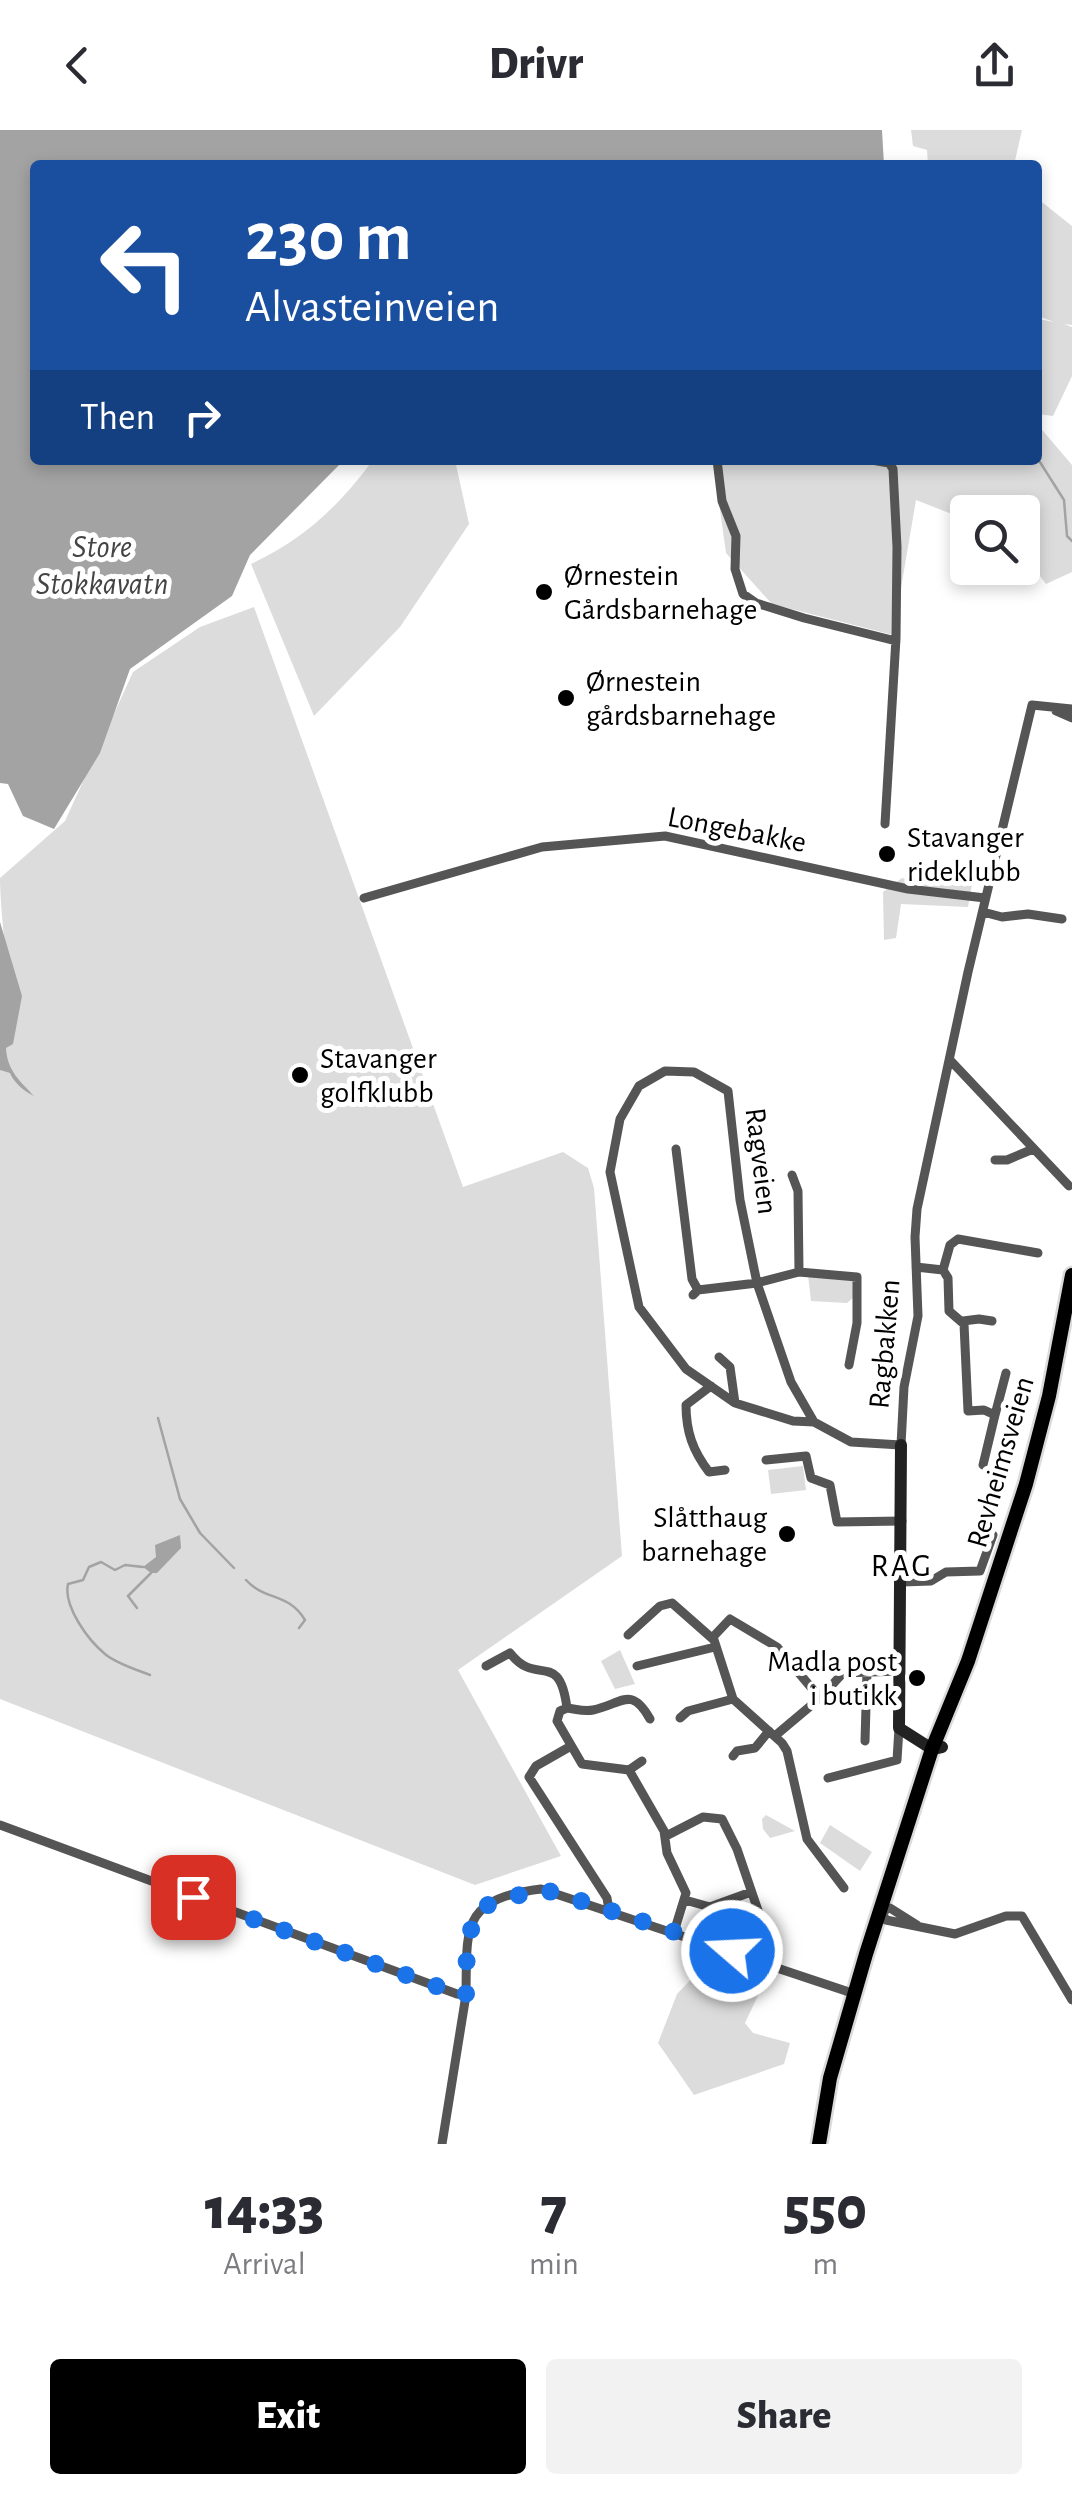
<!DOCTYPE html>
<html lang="en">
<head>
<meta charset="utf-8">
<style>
	body { margin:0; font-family:"Alegreya Sans",sans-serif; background:#f2f2f3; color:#2b2b33; height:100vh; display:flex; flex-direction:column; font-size:38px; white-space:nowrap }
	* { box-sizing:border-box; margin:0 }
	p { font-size:32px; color:#7c7c81 }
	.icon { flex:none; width:55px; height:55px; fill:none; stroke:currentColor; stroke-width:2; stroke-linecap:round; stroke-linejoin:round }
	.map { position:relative; height:2014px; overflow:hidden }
	.details { display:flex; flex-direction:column; background:#fff; flex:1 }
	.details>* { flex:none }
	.hud { position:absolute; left:30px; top:30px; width:1012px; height:305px; border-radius:10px; box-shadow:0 5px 15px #0003; background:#1a4fa0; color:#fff; overflow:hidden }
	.fabs { position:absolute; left:950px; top:365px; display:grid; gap:20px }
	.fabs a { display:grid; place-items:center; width:90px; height:90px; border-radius:10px; background:#fff; box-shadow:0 5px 15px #0003; font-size:50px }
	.pin { position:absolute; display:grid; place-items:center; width:85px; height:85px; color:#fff; margin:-42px; border-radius:20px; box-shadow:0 5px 15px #0006 }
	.me { position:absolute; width:110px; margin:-55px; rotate:289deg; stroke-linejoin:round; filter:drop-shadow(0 0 8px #0008) }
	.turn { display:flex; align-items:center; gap:35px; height:210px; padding:0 50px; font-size:45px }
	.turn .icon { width:130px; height:130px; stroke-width:2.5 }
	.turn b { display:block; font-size:70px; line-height:85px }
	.then { display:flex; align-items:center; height:95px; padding:0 50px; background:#0003; gap:20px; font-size:38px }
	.eta { display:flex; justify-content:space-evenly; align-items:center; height:170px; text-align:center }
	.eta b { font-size:60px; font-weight:800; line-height:70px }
	.button { display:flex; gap:20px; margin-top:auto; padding:20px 50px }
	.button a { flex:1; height:115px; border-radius:10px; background:#000; color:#fff; font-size:40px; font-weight:800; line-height:115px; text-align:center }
	.button a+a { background:#f2f2f3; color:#2b2b33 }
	header { display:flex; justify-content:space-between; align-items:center; height:130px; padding:0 50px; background:#fff; font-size:45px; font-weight:800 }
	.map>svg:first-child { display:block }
</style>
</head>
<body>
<header><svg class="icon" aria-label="back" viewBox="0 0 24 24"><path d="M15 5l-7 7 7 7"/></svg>Drivr<svg class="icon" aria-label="share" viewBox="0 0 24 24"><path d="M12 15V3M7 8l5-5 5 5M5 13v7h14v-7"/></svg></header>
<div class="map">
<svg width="1072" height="2014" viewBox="0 0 1072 2014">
	<rect width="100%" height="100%" fill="#fff"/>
	<path fill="#dcdcdc" d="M 911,0 L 1022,0 L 1014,35 L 928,35 L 927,20 L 913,16 Z
		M 1038,69 L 1072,96 L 1072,195 L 1064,194 L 1072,197 L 1072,246 L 1053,286 L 1038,284 L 1038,189 L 1054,192 L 1038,186 Z
		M 1038,295 L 1072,335 L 1072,442 L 1046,454 L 1023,424 L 1022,382 L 968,382 L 967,390 L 916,370 L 893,505 L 772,474 L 726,423 L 713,330 L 1038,330 Z
		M 373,330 L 455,330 L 469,394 L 400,497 L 314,586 L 251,434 C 304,409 338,377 373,330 Z
		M 254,477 L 463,1057 L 563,1022 L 588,1038 L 594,1058 L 622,1426 L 458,1540 L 561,1726 L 475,1755 L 0,1569 L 0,940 C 19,897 0,798 0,748 L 65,691 L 133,542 L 200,497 Z
		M 902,748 L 949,751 L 973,749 L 968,777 L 901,774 L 896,808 L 884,810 L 883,762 Z
		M 808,1145 L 853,1151 L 853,1168 L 847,1173 L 811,1171 Z
		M 803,1336 L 806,1360 L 771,1364 L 768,1340 Z
		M 620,1520 L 635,1554 L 615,1559 L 601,1531 Z
		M 766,1685 L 795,1701 L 770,1708 L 763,1699 L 762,1689 Z
		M 830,1695 L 872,1722 L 860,1741 L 820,1713 Z
		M 719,1820 L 771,1838 L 745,1893 L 753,1903 L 790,1913 L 784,1934 L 694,1965 L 658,1913 L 677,1864 Z"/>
	<path fill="#a3a3a3" d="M 0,0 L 882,0 L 884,35 L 35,35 L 35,330 L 344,330 L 250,425 L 232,466 L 130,539 L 100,623 L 54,699 L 23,686 L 8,654 L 0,653 Z
		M 0,792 L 22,866 L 13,914 L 6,918 C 7,941 21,952 34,966 C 24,961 14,953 10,943 L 0,940 Z
		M 180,1405 L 181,1418 L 157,1443 L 151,1443 L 143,1437 L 156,1427 L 155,1415 Z"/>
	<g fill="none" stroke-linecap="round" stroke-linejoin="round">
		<path stroke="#a3a3a3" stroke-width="2.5" d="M 1038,329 L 1064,370 L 1067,406 L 1072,411
			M 158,1288 L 180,1369 L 200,1403 L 234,1438
			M 143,1437 L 125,1435 L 115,1440 L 101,1432 L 89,1437 L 83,1450 L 68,1454 C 63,1476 88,1510 105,1524 C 117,1534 135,1539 150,1545
			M 246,1450 C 265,1471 288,1462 305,1490 L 299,1498
			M 137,1478 L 128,1466 L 151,1443"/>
		<defs>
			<path id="primary" d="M 819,2014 L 830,1948 L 866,1824 L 932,1619 L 968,1531 L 1026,1354 L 1049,1266 L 1072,1145"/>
		</defs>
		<use href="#primary" stroke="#dbdbdb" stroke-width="19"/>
		<path stroke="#555" stroke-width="9" d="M 717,330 L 722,371 L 736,406 L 735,439 L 743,464 L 756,473 L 804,488 L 896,511
			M 872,330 L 889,333 L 893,339 L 897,417 L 896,508 L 885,694
			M 1056,581 L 1072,588
			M 364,768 L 542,717 L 665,706 L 908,759 L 985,768
			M 983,782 L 1002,787 L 1028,784 L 1062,789
			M 950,930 L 1069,1056
			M 676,1019 L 692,1149 L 698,1160 L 693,1165
			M 995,1030 L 1007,1030 L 1033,1019
			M 792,1045 L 798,1061 L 799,1142 L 857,1147 L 857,1193 L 849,1235
			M 916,1137 L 943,1140 L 948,1148 L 949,1181 L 964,1194 L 968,1281 L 984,1280 L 995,1285 L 983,1335
			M 943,1140 L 950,1115 L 958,1109 L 1038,1123
			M 698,1160 L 757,1153 L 799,1142
			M 963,1191 L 979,1189 L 992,1191
			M 719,1227 L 730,1237 L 735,1273
			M 711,1256 L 686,1275 C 686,1302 693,1321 709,1342 L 725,1340
			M 995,1285 L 1006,1243
			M 814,1292 L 791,1252 L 757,1153 L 740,1070 L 728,961 L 694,942 L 665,941 L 639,956 L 620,989 L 610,1042 L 639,1177 L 686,1239 L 735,1273 L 793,1291 L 814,1292 L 851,1312 L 901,1315 L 904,1257 L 918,1186 L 915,1107 L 917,1079 L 968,842 L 1032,575 L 1072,579
			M 766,1330 L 806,1326 L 811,1348 L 830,1355 L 837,1392 L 902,1391
			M 902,1452 L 931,1451 L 946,1442 L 980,1441 L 993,1405
			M 628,1505 L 660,1476 L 672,1473 L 714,1510 L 733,1569 L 782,1613 L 787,1621 L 807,1709 L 844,1758
			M 712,1508 L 730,1489 L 777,1517 L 820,1568
			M 486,1536 L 510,1523 C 537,1558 559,1518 567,1578
			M 637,1536 L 715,1517
			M 567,1578 L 560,1581 L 557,1591 L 582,1634 L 629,1640 L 664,1701 L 667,1723 L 686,1763 L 674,1802
			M 567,1578 C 576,1579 584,1582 593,1580 C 622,1574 631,1555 650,1589
			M 680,1588 L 688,1581 L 733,1569
			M 776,1605 L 820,1568 L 843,1543 L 900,1541
			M 865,1611 L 867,1542
			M 571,1616 L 536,1636 L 529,1647 L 607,1768 L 609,1780
			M 733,1626 L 737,1621 L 755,1618 L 769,1601
			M 629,1640 L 642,1631
			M 828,1648 L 897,1630 L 899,1598
			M 0,1695 L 457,1864 L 466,1865 C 467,1796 461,1769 541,1759 L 855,1864
			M 666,1706 L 703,1687 L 722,1689 L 737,1719 L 764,1798
			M 685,1770 L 710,1777 L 751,1762
			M 881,1782 L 886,1790 L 955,1804 L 1006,1786 L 1022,1786 L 1072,1870
			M 881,1782 L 890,1778 L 917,1795
			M 442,2014 L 466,1865"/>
		<path stroke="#222" stroke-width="12" d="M 901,1315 L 899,1598 L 932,1619 L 942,1617"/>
		<use href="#primary" stroke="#000" stroke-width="14"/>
	</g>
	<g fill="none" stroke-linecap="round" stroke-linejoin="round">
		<path stroke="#1a73e8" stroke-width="18" stroke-dasharray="0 32.4" d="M 193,1767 L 458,1864 L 466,1865 L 467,1811 L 479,1778 L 535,1760 L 554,1762 L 732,1821"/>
	</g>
	<g fill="#000" stroke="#fff" stroke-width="4">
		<circle cx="544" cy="462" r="10"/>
		<circle cx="566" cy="568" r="10"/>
		<circle cx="887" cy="724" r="10"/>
		<circle cx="300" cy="945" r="10"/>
		<circle cx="787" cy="1404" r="10"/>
		<circle cx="917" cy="1548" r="10"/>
	</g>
	<g text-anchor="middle" stroke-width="10" stroke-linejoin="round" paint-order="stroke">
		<g font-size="30" fill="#000" stroke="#fff" text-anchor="start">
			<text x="564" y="455">Ørnestein<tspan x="564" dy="34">Gårdsbarnehage</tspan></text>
			<text x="586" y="561">Ørnestein<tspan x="586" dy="34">gårdsbarnehage</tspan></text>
			<text x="907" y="717">Stavanger<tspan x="907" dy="34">rideklubb</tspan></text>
			<text x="320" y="938">Stavanger<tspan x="320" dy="34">golfklubb</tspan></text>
			<text x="767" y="1397" text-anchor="end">Slåtthaug<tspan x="767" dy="34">barnehage</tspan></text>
			<text x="897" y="1541" text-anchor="end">Madla post<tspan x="897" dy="34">i butikk</tspan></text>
		</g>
		<g font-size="30" fill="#000" stroke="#fff">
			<text transform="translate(737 699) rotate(11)" y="10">Longebakke</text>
			<text transform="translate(762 1031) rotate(83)" y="10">Ragveien</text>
			<text transform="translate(884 1214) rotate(-85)" y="10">Ragbakken</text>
			<text transform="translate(1000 1332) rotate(-74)" y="10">Revheimsveien</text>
		</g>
		<g font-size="32" font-style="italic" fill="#444" stroke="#fff">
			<text x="102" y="427">Store<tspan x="102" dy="37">Stokkavatn</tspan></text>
		</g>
		<g font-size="32" letter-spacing="2.5" fill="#000" stroke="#fff">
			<text x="902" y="1446">RAG</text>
		</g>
	</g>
</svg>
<div class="fabs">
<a><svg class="icon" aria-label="search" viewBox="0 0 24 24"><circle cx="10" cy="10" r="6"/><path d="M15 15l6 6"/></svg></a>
</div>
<div class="pin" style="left:193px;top:1767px;background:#d93025"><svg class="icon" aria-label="arrive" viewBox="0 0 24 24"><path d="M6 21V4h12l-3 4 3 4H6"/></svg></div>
<svg class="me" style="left:732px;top:1821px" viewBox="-20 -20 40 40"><circle r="17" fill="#1a73e8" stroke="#fff" stroke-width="3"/><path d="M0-11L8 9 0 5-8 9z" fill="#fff"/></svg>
<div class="hud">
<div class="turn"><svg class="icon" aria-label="left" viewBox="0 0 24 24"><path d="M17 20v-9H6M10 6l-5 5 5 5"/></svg><div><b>230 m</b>Alvasteinveien</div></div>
<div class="then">Then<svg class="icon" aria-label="right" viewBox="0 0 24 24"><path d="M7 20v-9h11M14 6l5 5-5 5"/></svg></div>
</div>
</div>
<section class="details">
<div class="eta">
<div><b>14:33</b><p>Arrival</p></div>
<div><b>7</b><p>min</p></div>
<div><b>550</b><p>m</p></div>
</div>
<div class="button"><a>Exit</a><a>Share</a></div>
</section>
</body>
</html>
